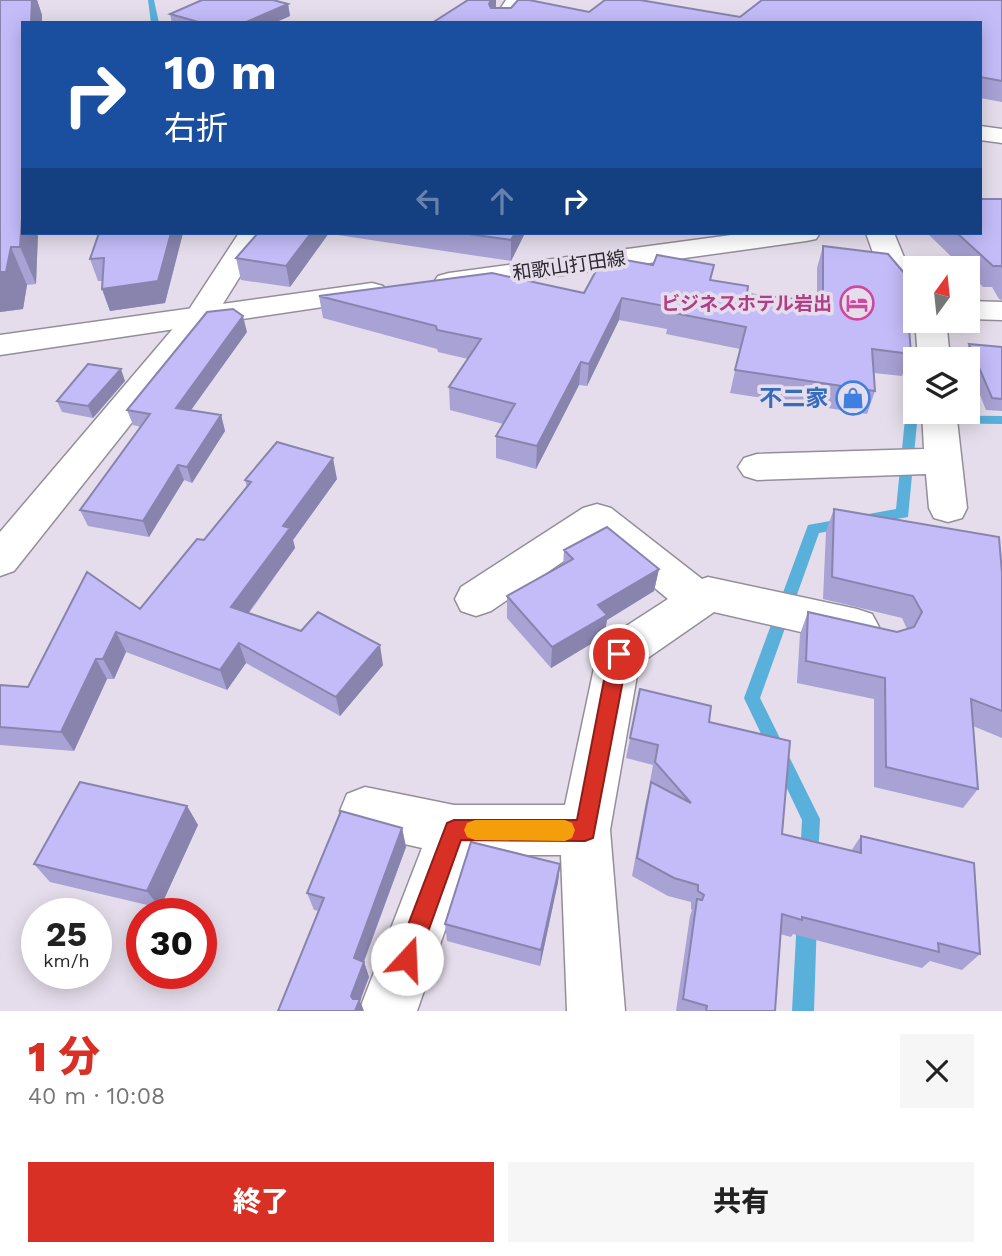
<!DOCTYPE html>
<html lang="ja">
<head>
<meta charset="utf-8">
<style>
	body { margin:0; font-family:"Work Sans","Noto Sans JP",sans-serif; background:#f6f6f6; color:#222; height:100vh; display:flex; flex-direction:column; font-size:26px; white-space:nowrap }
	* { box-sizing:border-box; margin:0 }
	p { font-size:23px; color:#767676 }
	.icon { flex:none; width:38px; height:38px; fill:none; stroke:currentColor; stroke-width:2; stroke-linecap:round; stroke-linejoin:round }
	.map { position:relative; height:1011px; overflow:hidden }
	.details { display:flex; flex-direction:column; background:#fff; flex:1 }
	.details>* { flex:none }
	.guide { position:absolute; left:21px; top:21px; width:961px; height:214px; border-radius:0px; box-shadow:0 4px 18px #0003; background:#1a4fa0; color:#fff; overflow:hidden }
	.needle { width:46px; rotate:15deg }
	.controls { position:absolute; left:903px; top:256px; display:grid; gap:14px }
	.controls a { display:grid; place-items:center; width:77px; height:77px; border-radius:0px; background:#fff; box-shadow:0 4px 18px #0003; font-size:35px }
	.speed { position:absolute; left:21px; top:898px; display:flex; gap:14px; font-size:35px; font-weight:700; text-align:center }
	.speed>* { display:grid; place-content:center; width:91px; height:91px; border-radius:50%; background:#fff; box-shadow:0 4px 18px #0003; line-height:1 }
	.speed small { font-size:18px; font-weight:400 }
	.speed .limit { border:10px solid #d22; background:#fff; color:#111 }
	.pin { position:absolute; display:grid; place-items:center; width:60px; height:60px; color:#fff; margin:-30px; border:4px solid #fff; border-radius:50%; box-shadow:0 2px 7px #0007 }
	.me { position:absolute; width:77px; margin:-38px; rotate:20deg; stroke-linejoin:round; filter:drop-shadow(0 0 5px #0008) }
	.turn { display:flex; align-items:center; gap:24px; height:147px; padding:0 28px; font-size:32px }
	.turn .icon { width:91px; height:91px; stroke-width:2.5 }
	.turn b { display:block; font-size:49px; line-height:60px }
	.lanes { display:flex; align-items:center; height:66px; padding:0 28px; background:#0003; justify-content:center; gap:35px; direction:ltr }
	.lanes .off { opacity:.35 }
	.round { display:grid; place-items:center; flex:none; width:74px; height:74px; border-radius:0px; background:#f6f6f6 }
	.headline { display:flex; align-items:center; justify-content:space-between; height:119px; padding:0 28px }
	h1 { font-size:42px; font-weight:800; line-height:52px; color:#d93025 }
	.action { display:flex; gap:14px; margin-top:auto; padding:14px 28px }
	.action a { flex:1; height:80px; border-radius:0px; background:#d93025; color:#fff; font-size:28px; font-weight:800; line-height:80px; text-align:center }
	.action a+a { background:#f6f6f6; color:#222 }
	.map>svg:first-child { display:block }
</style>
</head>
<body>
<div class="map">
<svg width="1002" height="1011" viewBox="0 0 1002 1011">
	<rect width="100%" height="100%" fill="#e5ddeb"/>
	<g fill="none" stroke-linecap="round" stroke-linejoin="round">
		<path fill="#59b0da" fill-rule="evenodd" d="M 148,0 L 154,0 L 159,23 L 151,23 Z
			M 911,415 L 1002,416 L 1002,424 L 917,423 L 908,517 L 819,533 L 760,698 L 820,819 L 818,859 L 816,866 L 809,868 L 802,866 L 800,859 L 802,820 L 744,698 L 808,525 L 896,509 L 905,419 Z
			M 807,908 L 814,911 L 817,918 L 814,1011 L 792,1011 L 797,918 L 800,911 Z"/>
		<defs>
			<path id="minor" d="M 506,0 L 526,0 L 511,23 L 491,23 Z
				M 980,126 L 1002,129 L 1002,143 L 980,140 Z
				M 239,233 L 267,233 L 211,323 L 14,571 L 0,576 L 0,532 L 188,311 Z
				M 866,233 L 894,233 L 908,267 L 915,275 L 915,303 C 886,297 875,258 866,233 Z
				M 968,301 L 1002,302 L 1002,320 L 968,319 Z
				M 915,319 L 946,320 L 950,359 L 918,359 Z
				M 922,411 L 956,411 L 967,508 L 962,518 L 948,522 L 934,518 L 929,508 L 926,474 L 757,480 L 744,476 L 738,467 L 744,458 L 757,454 L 924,449 Z
				M 597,504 L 611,508 L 702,579 L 708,577 L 857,609 L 872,614 L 879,627 L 872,640 L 857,645 L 714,612 L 639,664 L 610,830 L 625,1011 L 567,1011 L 561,855 L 471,855 L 417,1011 L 359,1011 L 422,848 L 365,835 L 347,828 L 340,811 L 347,794 L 365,787 L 454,805 L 565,805 L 597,654 L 603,641 L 668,599 L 596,539 L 491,611 L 476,616 L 461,611 L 455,599 L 461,587 L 583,508 Z"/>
			<path id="primary" d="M 746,233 L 820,233 L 816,239 L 806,241 L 449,291 L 438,288 L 434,282 L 438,276 L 449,273 Z
				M 372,283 L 383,286 L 387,292 L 383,298 L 0,355 L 0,335 Z"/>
		</defs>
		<use href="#minor" stroke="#958e9a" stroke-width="3"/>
		<use href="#primary" stroke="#958e9a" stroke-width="3"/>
		<use href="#minor" fill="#fff" fill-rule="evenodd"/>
		<use href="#primary" fill="#fff" fill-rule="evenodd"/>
	</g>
	<path fill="#a8a2d5" d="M 0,0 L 37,0 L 42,15 L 42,23 L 23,23 L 23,233 L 38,233 L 36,284 L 27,285 L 23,309 L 0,312 Z
		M 1002,0 L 1002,102 L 980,98 L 980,23 L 432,23 L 496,8 L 740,17 Z
		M 288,4 L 290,16 L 274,23 L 172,23 L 170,14 Z
		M 1002,199 L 1002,300 L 999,299 L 992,287 L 983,287 L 968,272 L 968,268 L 963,268 L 927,233 L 980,233 Z
		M 99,233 L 183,233 L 165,303 L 110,311 L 102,289 L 103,281 L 98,281 L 90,259 Z
		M 329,233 L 290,287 L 241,280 L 236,258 Z
		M 330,233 L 525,233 L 511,261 L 331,234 Z
		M 823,246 L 911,354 L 902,376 L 874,373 L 875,391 L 867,414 L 730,393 L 740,349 L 666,334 L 667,329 L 619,320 L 587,386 L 579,385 L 536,469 L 496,458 L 496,436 L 503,424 L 450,410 L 449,387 L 468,359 L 438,352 L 437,349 L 323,318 L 319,296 L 584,293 L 711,280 L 747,294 L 817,302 L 817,268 Z
		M 247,332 L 191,410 L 221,415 L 225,431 L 192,483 L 184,480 L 149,537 L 88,526 L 80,510 L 141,427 L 133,425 L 127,410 Z
		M 969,344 L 1002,347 L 1002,411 L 986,410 L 968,365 L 968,359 L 965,359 L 964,355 Z
		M 125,381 L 93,418 L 62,412 L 57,401 Z
		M 337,479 L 293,540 L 295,548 L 249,613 L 383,665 L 340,716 L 246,663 L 227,690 L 126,652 L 114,679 L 107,679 L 74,751 L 0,745 L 0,685 L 28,687 L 140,609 L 204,540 L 247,487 L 245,480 Z
		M 834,509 L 1002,573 L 1002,738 L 973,726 L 978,789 L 963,808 L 874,787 L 874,699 L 797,683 L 800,634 L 808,612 L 897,632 L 907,629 L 902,618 L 823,599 L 826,531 Z
		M 564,550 L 659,569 L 654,591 L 607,620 L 604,636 L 551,668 L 507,618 L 507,596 L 563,565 Z
		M 640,689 L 709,722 L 782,834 L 851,851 L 861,836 L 980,954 L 962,970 L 930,961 L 922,968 L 793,934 L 791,937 L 780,934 L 775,1011 L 676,1011 L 690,916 L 692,910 L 691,909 L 691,902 L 668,896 L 632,876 L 646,801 L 651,783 L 650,782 L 653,765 L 626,758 Z
		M 187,806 L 198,825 L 160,908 L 50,882 L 34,864 Z
		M 402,828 L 406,847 L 364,962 L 369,977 L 360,1001 L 364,1011 L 319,911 L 314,910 L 307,893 Z
		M 560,864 L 558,882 L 540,966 L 447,941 L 445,924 Z"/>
	<path fill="#8884ae" d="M 32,0 L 37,0 L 42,15 L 42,23 L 31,23 Z
		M 491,0 L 496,0 L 496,11 L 489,22 L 489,4 Z
		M 288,4 L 290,16 L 274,23 L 244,23 Z
		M 23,204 L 23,233 L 38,233 L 36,284 L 20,247 Z
		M 171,233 L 183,233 L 165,303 L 110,311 L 102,289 Z
		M 311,233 L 329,233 L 290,287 L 286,266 Z
		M 515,233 L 525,233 L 511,261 L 511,240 Z
		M 11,247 L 27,285 L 23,309 L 0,312 L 0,272 Z
		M 622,298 L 619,320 L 587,386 L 589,364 Z
		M 243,316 L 247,332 L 181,424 L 176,408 Z
		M 581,362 L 579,385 L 536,469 L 537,446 Z
		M 121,369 L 125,381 L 93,418 L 88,406 Z
		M 221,415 L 225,431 L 192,483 L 187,467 Z
		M 333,458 L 337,479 L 293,540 L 295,548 L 238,627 L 231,607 L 283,526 Z
		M 178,465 L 184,480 L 149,537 L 143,521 Z
		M 659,569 L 654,591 L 607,620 L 604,636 L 551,668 L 552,647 L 598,605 Z
		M 116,632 L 126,652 L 114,679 L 103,659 Z
		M 239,643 L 246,663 L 227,690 L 220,670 Z
		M 380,645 L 383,665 L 340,716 L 336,697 Z
		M 96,659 L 107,679 L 74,751 L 61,732 Z
		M 187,806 L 198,825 L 160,908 L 147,891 Z
		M 402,828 L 406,847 L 359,974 L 354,958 Z
		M 560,864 L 558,882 L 540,966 L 541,950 Z
		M 364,962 L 369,977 L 360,1001 L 364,1011 L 355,1011 L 351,996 Z"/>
	<path fill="#c3bcf8" stroke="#8884ae" stroke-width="2" d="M 0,0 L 32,0 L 31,23 L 23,23 L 23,204 L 20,247 L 11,247 L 6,272 L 0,272 Z
		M 202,0 L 273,0 L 288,4 L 244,23 L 202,23 L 170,14 Z
		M 468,0 L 491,0 L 489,4 L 491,8 L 511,8 L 518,0 L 529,0 L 589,12 L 605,0 L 640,0 L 740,17 L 762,0 L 1002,0 L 1002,81 L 980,77 L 980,23 L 432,23 Z
		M 980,199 L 1002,199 L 1002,267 L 1001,266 L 993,266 L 957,233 L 980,233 Z
		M 99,233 L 171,233 L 158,281 L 102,289 L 104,258 L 90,259 Z
		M 258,233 L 311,233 L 286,266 L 236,258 Z
		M 461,233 L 515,233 L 511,240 Z
		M 823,246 L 888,254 L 905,274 L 911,354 L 872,349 L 875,391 L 735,370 L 746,327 L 669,312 L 670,307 L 622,298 L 589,364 L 581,362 L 537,446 L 496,436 L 515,404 L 449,387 L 481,339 L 437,330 L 436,326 L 319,296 L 492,273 L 584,293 L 604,256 L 653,265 L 657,255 L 714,265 L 710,280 L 748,286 L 747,294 L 823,302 Z
		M 233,309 L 243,316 L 176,408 L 221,415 L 187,467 L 178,465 L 143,521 L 80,510 L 150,414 L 127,410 L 207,312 Z
		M 969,344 L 1002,347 L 1002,399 L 992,398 Z
		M 88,364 L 121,369 L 88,406 L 57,401 Z
		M 277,442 L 333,458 L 283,526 L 290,528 L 231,607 L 301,631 L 318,612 L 380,645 L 336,697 L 239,643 L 220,670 L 116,632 L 103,659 L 96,659 L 61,732 L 0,727 L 0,685 L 28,687 L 87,572 L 140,609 L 197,539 L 204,540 L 251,482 L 245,480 Z
		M 834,509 L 999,537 L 1002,573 L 1002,711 L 971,699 L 978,789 L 886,767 L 885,678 L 806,661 L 808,612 L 897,632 L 914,627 L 922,612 L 913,596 L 832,577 Z
		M 607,527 L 659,569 L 598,605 L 607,615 L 552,647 L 507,596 L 573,559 L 564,550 Z
		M 640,689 L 711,706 L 709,722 L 790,741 L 782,834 L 861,853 L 861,836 L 974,863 L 980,954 L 938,943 L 939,952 L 802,917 L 802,920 L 782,914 L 775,1011 L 706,1011 L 707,1006 L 683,999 L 697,899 L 702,900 L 704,895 L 698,891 L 698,885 L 674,878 L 637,858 L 651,782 L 691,803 L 655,762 L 658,745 L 630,738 Z
		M 80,782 L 187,806 L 147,891 L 34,864 Z
		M 341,811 L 402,828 L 354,958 L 364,962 L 351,996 L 353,999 L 360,999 L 355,1011 L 278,1011 L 324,898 L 307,893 Z
		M 471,842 L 560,864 L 541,950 L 445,924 Z"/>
	<path fill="#d93025" stroke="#8d1f18" stroke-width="2" d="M 619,646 L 625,649 L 628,654 L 593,838 L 585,841 L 461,840 L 415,968 L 407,971 L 399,968 L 395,959 L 447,823 L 454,820 L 577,820 L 609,654 L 612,649 Z"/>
	<path fill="#f59e0b" d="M 475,820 L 565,820 L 572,823 L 575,830 L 572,838 L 565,841 L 475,840 L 467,837 L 464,830 L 467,823 Z"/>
	<defs>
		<symbol id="hotel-ring" viewBox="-11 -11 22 22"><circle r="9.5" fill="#e5ddeb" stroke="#d1479c" stroke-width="1.5"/><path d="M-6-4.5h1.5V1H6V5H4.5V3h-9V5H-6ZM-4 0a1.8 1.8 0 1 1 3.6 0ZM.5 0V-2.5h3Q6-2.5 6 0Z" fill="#d1479c"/></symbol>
		<symbol id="shop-ring" viewBox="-11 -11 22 22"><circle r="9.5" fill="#e5ddeb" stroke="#3f7fe0" stroke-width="1.5"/><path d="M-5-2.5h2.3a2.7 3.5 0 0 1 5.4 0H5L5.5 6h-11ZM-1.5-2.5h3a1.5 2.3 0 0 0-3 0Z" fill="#3f7fe0"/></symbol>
	</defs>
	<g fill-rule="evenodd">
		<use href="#hotel-ring" x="838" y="284" width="38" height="38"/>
		<use href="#shop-ring" x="834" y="379" width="38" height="38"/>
	</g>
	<g text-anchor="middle" stroke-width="7" stroke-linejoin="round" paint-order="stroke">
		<g font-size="19" fill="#2b282d" stroke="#e5ddeb">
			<text transform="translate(569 265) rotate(-8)" y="7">和歌山打田線</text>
		</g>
		<g font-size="19" font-weight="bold" fill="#b23c85" stroke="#e5ddeb" text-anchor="end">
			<text x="832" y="310">ビジネスホテル岩出</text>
		</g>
		<g font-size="23" font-weight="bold" fill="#366cbe" stroke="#e5ddeb" text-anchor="end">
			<text x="828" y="406">不二家</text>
		</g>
	</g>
</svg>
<div class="controls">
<a><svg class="needle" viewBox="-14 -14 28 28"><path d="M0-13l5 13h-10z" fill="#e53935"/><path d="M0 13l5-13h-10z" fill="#767676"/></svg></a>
<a><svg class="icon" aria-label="layers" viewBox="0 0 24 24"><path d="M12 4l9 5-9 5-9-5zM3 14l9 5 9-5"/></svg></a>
</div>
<div class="speed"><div>25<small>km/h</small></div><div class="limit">30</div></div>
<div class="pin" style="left:619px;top:654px;background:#d93025"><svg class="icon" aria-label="arrive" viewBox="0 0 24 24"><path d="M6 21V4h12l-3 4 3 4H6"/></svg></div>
<svg class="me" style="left:407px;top:959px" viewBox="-20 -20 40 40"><circle r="19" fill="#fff"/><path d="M0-13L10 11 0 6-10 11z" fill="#d93025"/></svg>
<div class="guide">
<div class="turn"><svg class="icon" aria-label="right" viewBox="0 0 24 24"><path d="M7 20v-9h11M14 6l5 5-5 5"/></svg><div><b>10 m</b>右折</div></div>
<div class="lanes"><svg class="icon off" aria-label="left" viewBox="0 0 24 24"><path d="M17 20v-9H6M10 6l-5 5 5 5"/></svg><svg class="icon off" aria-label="ahead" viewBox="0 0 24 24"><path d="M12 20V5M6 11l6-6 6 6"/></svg><svg class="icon" aria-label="right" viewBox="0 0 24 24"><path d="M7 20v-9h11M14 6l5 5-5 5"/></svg></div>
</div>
</div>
<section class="details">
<div class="headline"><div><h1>1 分</h1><p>40 m · 10:08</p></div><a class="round"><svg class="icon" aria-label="close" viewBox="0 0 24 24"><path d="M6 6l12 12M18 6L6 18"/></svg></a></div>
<div class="action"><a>終了</a><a>共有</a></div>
</section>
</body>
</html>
